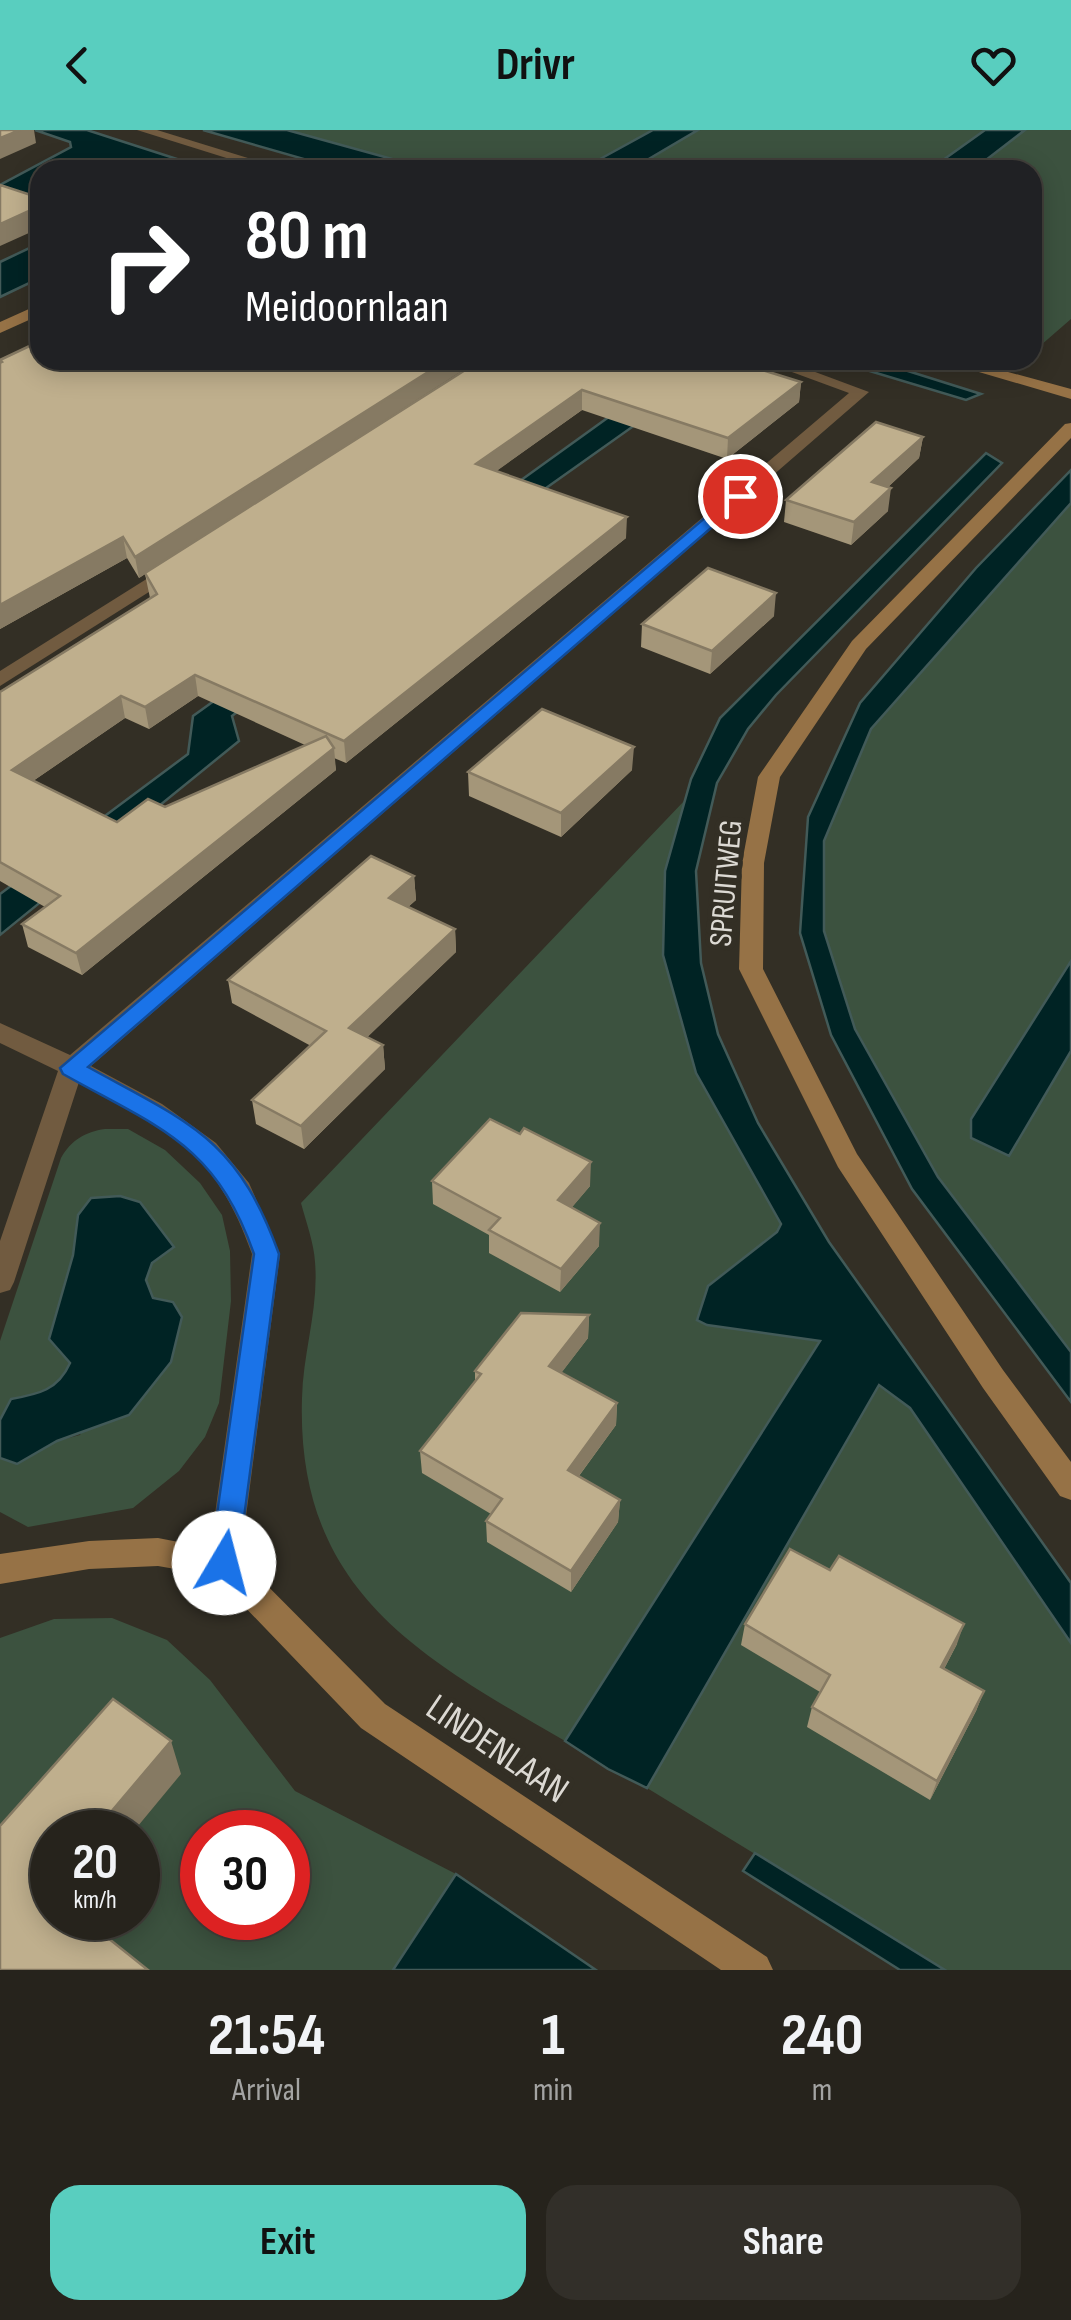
<!DOCTYPE html>
<html lang="en">
<head>
<meta charset="utf-8">
<style>
	body { margin:0; font-family:"Sofia Sans Condensed",sans-serif; background:#322f29; color:#f1f3f6; height:100vh; display:flex; flex-direction:column; font-size:38px; white-space:nowrap }
	* { box-sizing:border-box; margin:0 }
	p { font-size:32px; color:#a4a4a3 }
	.icon { flex:none; width:55px; height:55px; fill:none; stroke:currentColor; stroke-width:2; stroke-linecap:round; stroke-linejoin:round }
	.map { position:relative; height:1840px; overflow:hidden }
	.details { display:flex; flex-direction:column; background:#26231c; flex:1 }
	.details>* { flex:none }
	.hud { position:absolute; left:30px; top:30px; width:1012px; height:210px; border-radius:30px; box-shadow:0 5px 25px #0003,0 0 0 2px #42403b; background:#202124; color:#fff; overflow:hidden }
	.speed { position:absolute; left:30px; top:1680px; display:flex; gap:20px; font-size:50px; font-weight:700; text-align:center }
	.speed>* { display:grid; place-content:center; width:130px; height:130px; border-radius:50%; background:#26231c; box-shadow:0 5px 25px #0003,0 0 0 2px #42403b; line-height:1 }
	.speed small { font-size:25px; font-weight:400 }
	.speed .limit { border:15px solid #d22; background:#fff; color:#111 }
	.pin { position:absolute; display:grid; place-items:center; width:85px; height:85px; color:#fff; margin:-42px; border:5px solid #fff; border-radius:50%; box-shadow:0 2px 10px #0007 }
	.me { position:absolute; width:110px; margin:-55px; rotate:8deg; stroke-linejoin:round; filter:drop-shadow(0 0 8px #0008) }
	.turn { display:flex; align-items:center; gap:35px; height:210px; padding:0 50px; font-size:45px }
	.turn .icon { width:130px; height:130px; stroke-width:2.5 }
	.turn b { display:block; font-size:70px; line-height:85px }
	.eta { display:flex; justify-content:space-evenly; align-items:center; height:170px; text-align:center }
	.eta b { font-size:60px; font-weight:700; line-height:70px }
	.cta { display:flex; gap:20px; margin-top:auto; padding:20px 50px }
	.cta a { flex:1; height:115px; border-radius:30px; background:#59cebf; color:#111; font-size:40px; font-weight:700; line-height:115px; text-align:center }
	.cta a+a { background:#322f29; color:#f1f3f6 }
	header { display:flex; justify-content:space-between; align-items:center; height:130px; padding:0 50px; background:#59cebf; color:#111; font-size:45px; font-weight:700 }
	.map>svg:first-child { display:block }
</style>
</head>
<body>
<header><svg class="icon" aria-label="back" viewBox="0 0 24 24"><path d="M15 5l-7 7 7 7"/></svg>Drivr<svg class="icon" aria-label="heart" viewBox="0 0 24 24"><path d="M12 20l-8-8c-3-5 5-10 8-4 3-6 11-1 8 4z"/></svg></header>
<div class="map">
<svg width="1071" height="1840" viewBox="0 0 1071 1840">
	<rect width="100%" height="100%" fill="#332f25"/>
	<path fill="#3c523f" fill-rule="evenodd" d="M 287,0 L 653,0 L 580,40 L 430,40 Z
		M 698,0 L 985,0 L 929,40 L 631,40 Z
		M 1025,0 L 1071,0 L 1071,189 L 1033,222 L 1032,40 L 973,40 Z
		M 1071,373 L 1071,831 L 971,989 L 1009,1026 L 1071,921 L 1071,1222 L 938,1047 L 855,899 L 824,801 L 824,711 L 871,599 Z
		M 685,670 L 665,741 L 696,943 L 781,1094 L 777,1102 L 708,1156 L 707,1195 L 821,1211 L 565,1611 C 418,1526 296,1460 302,1268 C 303,1222 319,1178 315,1132 C 314,1113 306,1092 301,1073 Z
		M 105,999 L 128,999 L 165,1020 L 200,1053 L 222,1085 L 230,1121 L 231,1171 L 219,1273 L 205,1307 L 179,1341 L 133,1378 L 28,1397 L 0,1382 L 0,1328 L 17,1334 L 57,1311 L 80,1305 L 153,1168 L 146,1150 L 152,1133 L 78,1085 L 73,1125 L 49,1209 L 70,1232 C 58,1260 39,1263 11,1269 L 0,1290 L 0,1211 L 61,1028 C 71,1010 85,1002 105,999 Z
		M 879,1254 L 910,1278 L 1071,1513 L 1071,1840 L 945,1840 L 647,1658 Z
		M 112,1488 L 167,1510 L 210,1550 L 295,1661 L 456,1744 L 393,1840 L 0,1840 L 0,1508 L 54,1489 ZM 52,1702 L 138,1702 L 138,1788 L 52,1788 ZM 202,1702 L 288,1702 L 288,1788 L 202,1788 Z"/>
	<path fill="#002324" stroke="#425a58" stroke-width="2.5" d="M 35,0 L 87,0 L 211,40 L 113,40 L 86,33 L 65,40 L 40,40 L 40,72 L 0,55 L 71,17 L 70,12 Z
		M 203,0 L 287,0 L 421,37 L 342,40 Z
		M 653,0 L 698,0 L 630,40 L 580,40 Z
		M 985,0 L 1025,0 L 973,40 L 929,40 Z
		M 40,113 L 40,148 L 0,167 L 0,132 Z
		M 688,230 L 714,239 L 302,531 L 232,586 L 239,611 L 0,805 L 0,764 L 188,624 L 193,586 Z
		M 833,230 L 873,230 L 981,264 L 966,270 Z
		M 986,323 L 1002,333 L 776,565 L 748,599 L 717,653 L 696,741 L 701,833 L 718,904 L 758,993 L 829,1112 L 1071,1453 L 1071,1513 L 910,1278 L 879,1255 L 647,1658 L 608,1639 L 565,1611 L 820,1211 L 707,1195 L 697,1190 L 708,1156 L 777,1102 L 781,1094 L 696,943 L 663,825 L 665,741 L 691,649 L 720,588 Z
		M 1071,340 L 1071,373 L 871,599 L 824,711 L 824,801 L 855,899 L 938,1047 L 1071,1222 L 1071,1272 L 912,1059 L 831,905 L 800,803 L 808,687 L 860,573 L 976,438 Z
		M 1071,831 L 1071,921 L 1009,1026 L 971,1008 L 971,989 Z
		M 120,1066 L 140,1072 L 174,1117 L 152,1133 L 146,1150 L 153,1168 L 173,1172 L 182,1187 L 171,1232 L 129,1285 L 57,1311 L 17,1334 L 0,1328 L 0,1290 L 11,1269 C 39,1264 58,1260 70,1233 L 49,1209 L 73,1125 L 78,1085 L 91,1068 Z
		M 755,1723 L 945,1840 L 900,1840 L 743,1741 Z
		M 456,1744 L 596,1840 L 393,1840 Z"/>
	<g fill="none" stroke-linecap="round" stroke-linejoin="round">
		<path fill="#715b40" fill-rule="evenodd" d="M 137,0 L 157,0 L 287,40 L 265,40 Z
			M 759,230 L 783,230 L 869,262 L 91,936 L 162,974 L 216,1013 L 249,1053 L 280,1124 L 240,1433 L 235,1443 L 224,1447 L 213,1443 L 208,1433 L 252,1124 C 217,1023 170,999 79,952 L 14,1152 L 10,1160 L 0,1163 L 0,1111 L 58,941 L 0,913 L 0,893 L 70,925 L 849,263 Z
			M 172,433 L 179,435 L 179,443 L 0,556 L 0,541 Z"/>
		<path fill="#967246" fill-rule="evenodd" d="M 40,174 L 40,185 L 0,203 L 0,192 Z
			M 938,230 L 964,230 L 1071,259 L 1071,269 Z
			M 1071,293 L 1071,308 L 866,519 L 780,647 L 764,733 L 763,839 L 857,1024 L 1003,1240 L 1071,1332 L 1071,1370 L 1060,1366 L 983,1258 L 838,1037 L 739,839 L 742,733 L 758,647 L 852,511 L 1065,294 Z
			M 158,1408 L 235,1423 L 385,1574 L 767,1827 L 773,1840 L 721,1840 L 361,1598 L 215,1446 L 158,1436 L 89,1439 L 0,1454 L 0,1424 L 89,1411 Z"/>
	</g>
	<path fill="#a49679" fill-rule="evenodd" d="M 0,230 L 238,384 L 481,230 L 801,252 L 799,272 L 727,329 L 582,280 L 496,341 L 626,408 L 346,633 L 334,628 L 336,640 L 82,845 L 28,817 L 22,794 L 45,777 L 0,751 L 0,562 L 150,468 L 145,444 L 139,448 L 127,428 L 0,499 ZM 198,566 L 305,615 L 165,677 L 117,692 L 33,651 L 125,588 L 149,599 Z
		M 923,307 L 919,328 L 888,357 L 888,381 L 851,415 L 784,392 L 786,370 Z
		M 774,486 L 710,544 L 641,517 L 642,494 Z
		M 632,640 L 561,707 L 469,666 L 468,642 Z
		M 414,746 L 416,770 L 408,777 L 455,799 L 456,822 L 367,907 L 383,915 L 385,939 L 304,1019 L 256,994 L 252,970 L 311,916 L 232,873 L 228,850 Z
		M 432,1051 L 590,1056 L 571,1078 L 599,1116 L 560,1162 L 489,1123 L 489,1105 L 433,1074 Z
		M 589,1185 L 588,1208 L 561,1243 L 617,1273 L 616,1295 L 579,1346 L 620,1370 L 618,1392 L 571,1462 L 487,1412 L 486,1391 L 491,1384 L 422,1343 L 420,1321 L 475,1251 L 475,1241 Z
		M 745,1494 L 957,1514 L 944,1539 L 984,1561 L 976,1581 L 930,1670 L 807,1597 L 812,1577 L 820,1562 L 741,1515 Z"/>
	<path fill="#867a63" d="M 20,0 L 34,0 L 36,13 L 0,29 L 0,8 Z
		M 40,76 L 40,98 L 0,116 L 0,94 Z
		M 447,230 L 479,230 L 139,448 L 135,427 Z
		M 801,252 L 799,272 L 727,329 L 728,308 Z
		M 582,260 L 582,280 L 477,355 L 476,334 Z
		M 923,307 L 919,328 L 869,375 L 872,352 Z
		M 891,358 L 888,381 L 851,415 L 854,392 Z
		M 627,387 L 626,408 L 346,633 L 344,611 Z
		M 123,407 L 127,428 L 0,499 L 0,475 Z
		M 776,463 L 774,486 L 710,544 L 712,521 Z
		M 195,545 L 198,566 L 149,599 L 145,577 Z
		M 121,566 L 125,588 L 17,662 L 12,640 Z
		M 634,617 L 632,640 L 561,707 L 561,683 Z
		M 334,618 L 336,640 L 82,845 L 76,823 Z
		M 414,746 L 416,770 L 391,792 L 389,768 Z
		M 455,799 L 456,822 L 352,922 L 349,898 Z
		M 383,915 L 385,939 L 304,1019 L 301,996 Z
		M 591,1032 L 590,1056 L 558,1094 L 558,1070 Z
		M 600,1093 L 599,1116 L 560,1162 L 561,1139 Z
		M 589,1185 L 588,1208 L 549,1259 L 549,1236 Z
		M 617,1273 L 616,1295 L 567,1362 L 568,1340 Z
		M 620,1370 L 618,1392 L 571,1462 L 571,1441 Z
		M 964,1494 L 957,1514 L 934,1558 L 941,1537 Z
		M 984,1561 L 976,1581 L 930,1670 L 937,1651 Z
		M 171,1611 L 181,1644 L 133,1702 L 94,1702 Z"/>
	<path fill="#bfaf8d" stroke="#867a63" stroke-width="2.5" d="M 0,0 L 20,0 L 0,8 Z
		M 0,55 L 40,68 L 40,76 L 0,94 Z
		M 40,211 L 40,230 L 447,230 L 135,427 L 123,407 L 0,475 L 0,233 L 2,232 L 0,230 Z
		M 481,230 L 730,230 L 801,252 L 728,308 L 582,260 L 476,334 L 627,387 L 344,611 L 195,545 L 145,577 L 121,566 L 12,640 L 117,692 L 148,669 L 165,677 L 326,606 L 334,618 L 76,823 L 22,794 L 60,766 L 0,732 L 0,562 L 157,464 L 145,443 Z
		M 876,292 L 923,307 L 872,352 L 891,358 L 854,392 L 786,370 Z
		M 708,438 L 776,463 L 712,521 L 642,494 Z
		M 542,579 L 634,617 L 561,683 L 468,642 Z
		M 371,726 L 414,746 L 389,768 L 455,799 L 349,898 L 383,915 L 301,996 L 252,970 L 326,901 L 228,850 Z
		M 490,989 L 520,1004 L 524,998 L 591,1032 L 558,1070 L 600,1093 L 561,1139 L 489,1100 L 500,1088 L 432,1051 Z
		M 521,1183 L 589,1185 L 549,1236 L 617,1273 L 568,1340 L 620,1370 L 571,1441 L 486,1391 L 502,1369 L 420,1321 L 481,1244 L 475,1241 Z
		M 790,1419 L 830,1440 L 839,1426 L 964,1494 L 941,1537 L 984,1561 L 937,1651 L 812,1577 L 830,1545 L 745,1494 Z
		M 113,1569 L 171,1611 L 94,1702 L 52,1702 L 52,1751 L 47,1758 L 52,1762 L 52,1788 L 83,1788 L 148,1840 L 0,1840 L 0,1696 Z"/>
	<path fill="#1a73e8" stroke="#114b97" stroke-width="2.5" d="M 734,363 L 748,366 L 88,937 C 190,993 237,1008 279,1124 L 238,1433 L 234,1442 L 224,1446 L 214,1442 L 210,1433 L 254,1124 C 215,1013 159,998 63,944 L 60,938 Z"/>
	<g text-anchor="middle" stroke-width="10" stroke-linejoin="round" paint-order="stroke">
		<g font-size="32" fill="#dcd9d3" stroke="#332f25">
			<text transform="translate(725 753) rotate(-85)" y="11">SPRUITWEG</text>
		</g>
		<g font-size="38" fill="#dcd9d3" stroke="#332f25">
			<text transform="translate(498 1618) rotate(34)" y="13">LINDENLAAN</text>
		</g>
	</g>
</svg>
<div class="speed"><div>20<small>km/h</small></div><div class="limit">30</div></div>
<div class="pin" style="left:740px;top:366px;background:#d93025"><svg class="icon" aria-label="arrive" viewBox="0 0 24 24"><path d="M6 21V4h12l-3 4 3 4H6"/></svg></div>
<svg class="me" style="left:224px;top:1433px" viewBox="-20 -20 40 40"><circle r="19" fill="#fff"/><path d="M0-13L10 11 0 6-10 11z" fill="#1a73e8"/></svg>
<div class="hud">
<div class="turn"><svg class="icon" aria-label="right" viewBox="0 0 24 24"><path d="M7 20v-9h11M14 6l5 5-5 5"/></svg><div><b>80 m</b>Meidoornlaan</div></div>
</div>
</div>
<section class="details">
<div class="eta">
<div><b>21:54</b><p>Arrival</p></div>
<div><b>1</b><p>min</p></div>
<div><b>240</b><p>m</p></div>
</div>
<div class="cta"><a>Exit</a><a>Share</a></div>
</section>
</body>
</html>
